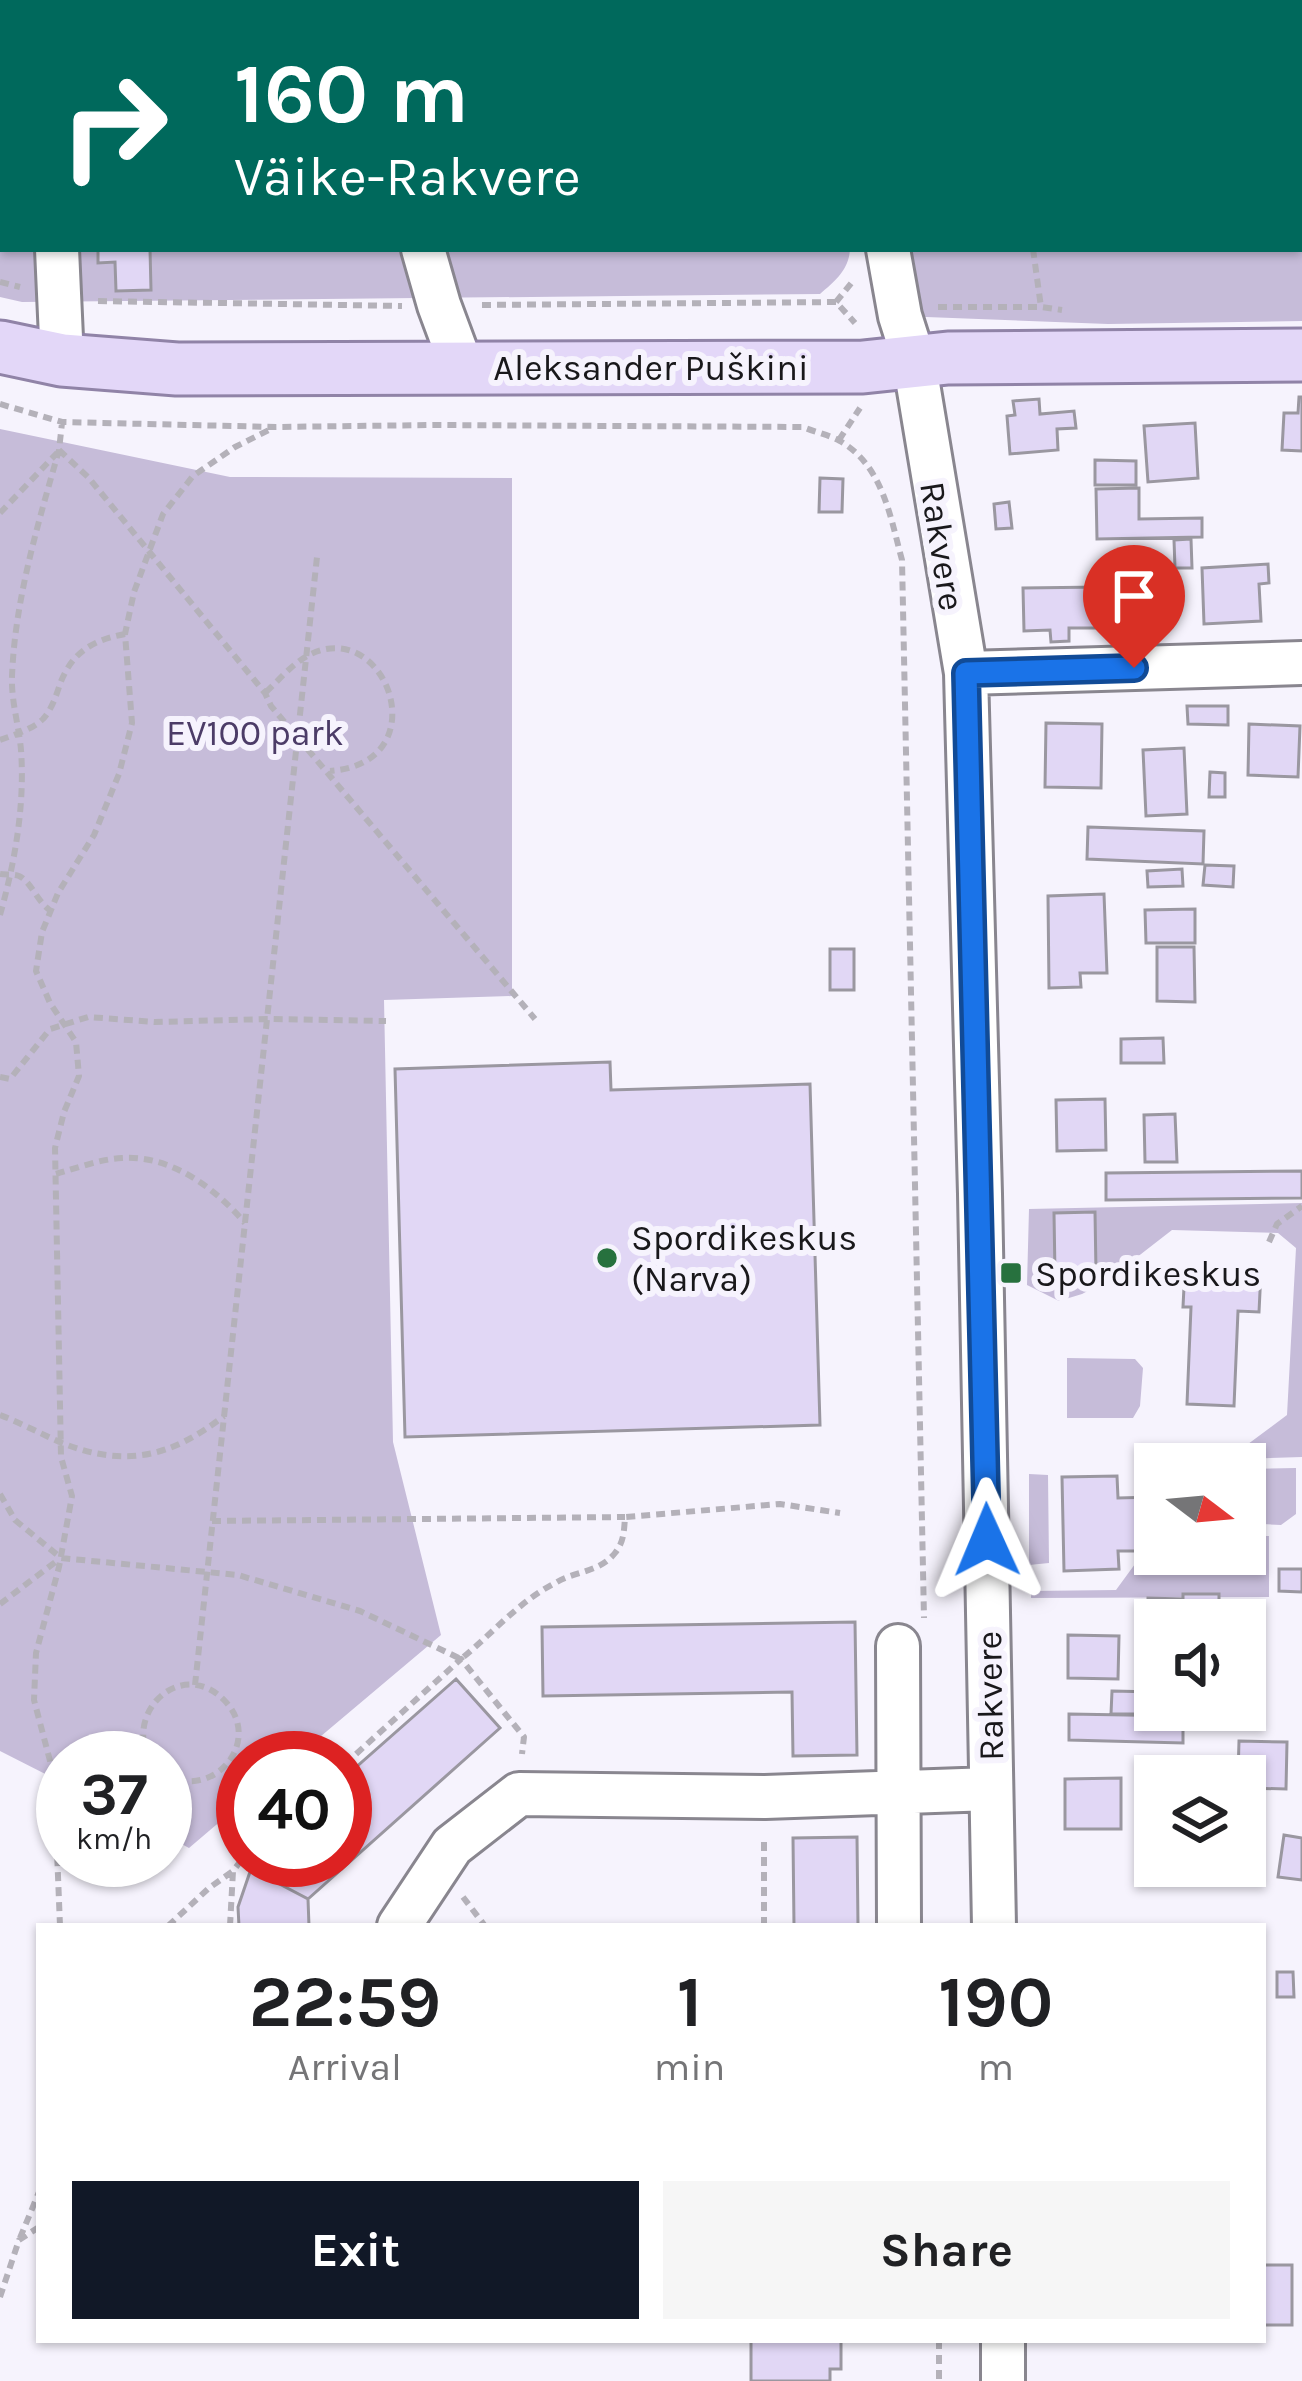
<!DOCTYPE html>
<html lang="en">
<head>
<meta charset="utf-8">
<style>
	body { margin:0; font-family:Karla,sans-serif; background:#f6f6f6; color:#202124; height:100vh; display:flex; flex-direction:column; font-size:45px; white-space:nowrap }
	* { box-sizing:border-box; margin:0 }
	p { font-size:39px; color:#757577 }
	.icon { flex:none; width:66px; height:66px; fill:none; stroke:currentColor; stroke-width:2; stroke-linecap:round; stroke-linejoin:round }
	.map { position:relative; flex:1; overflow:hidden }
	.panel { position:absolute; left:36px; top:1923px; width:1230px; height:420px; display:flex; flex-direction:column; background:#fff; border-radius:0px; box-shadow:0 3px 9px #0004 }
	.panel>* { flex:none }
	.top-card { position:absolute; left:0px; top:0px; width:1302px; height:252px; box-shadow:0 3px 9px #0004; background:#00695c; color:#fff; overflow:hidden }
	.needle { width:78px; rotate:106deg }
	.controls { position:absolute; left:1134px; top:1443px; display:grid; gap:24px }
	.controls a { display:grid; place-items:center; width:132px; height:132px; border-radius:0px; background:#fff; box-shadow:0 3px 9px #0004; font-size:60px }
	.speed { position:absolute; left:36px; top:1731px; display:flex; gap:24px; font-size:60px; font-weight:700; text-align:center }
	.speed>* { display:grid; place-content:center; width:156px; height:156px; border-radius:50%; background:#fff; box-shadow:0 3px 9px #0004; line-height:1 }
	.speed small { font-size:30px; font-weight:400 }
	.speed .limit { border:18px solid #d22; background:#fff; color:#111 }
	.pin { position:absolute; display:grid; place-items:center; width:102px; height:102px; color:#fff; margin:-123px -51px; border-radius:50% 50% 50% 0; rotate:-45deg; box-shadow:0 0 12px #0007 }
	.pin .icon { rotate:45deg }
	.me { position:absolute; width:132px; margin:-66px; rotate:359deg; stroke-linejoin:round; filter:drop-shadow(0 0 9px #0008) }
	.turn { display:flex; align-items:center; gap:42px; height:252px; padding:0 36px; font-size:54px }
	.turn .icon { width:156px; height:156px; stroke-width:2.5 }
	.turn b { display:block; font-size:84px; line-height:102px }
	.eta { display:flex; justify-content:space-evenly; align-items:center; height:204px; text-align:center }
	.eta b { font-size:72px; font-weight:700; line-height:84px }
	.cta { display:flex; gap:24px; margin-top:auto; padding:24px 36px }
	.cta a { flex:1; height:138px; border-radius:0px; background:#111827; color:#fff; font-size:48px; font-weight:700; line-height:138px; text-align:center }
	.cta a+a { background:#f6f6f6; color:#202124 }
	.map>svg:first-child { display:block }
</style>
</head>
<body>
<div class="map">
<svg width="1302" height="2381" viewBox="0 0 1302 2381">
	<rect width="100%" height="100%" fill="#f6f3fd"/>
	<path fill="#c6bcd9" d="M 0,0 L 809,0 L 809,3 L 3,3 L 3,249 L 850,249 C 849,270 835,281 820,294 L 22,302 L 0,297 Z
		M 841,0 L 1302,0 L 1302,321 L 1108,324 L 900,316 L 887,249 L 1299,249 L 1299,3 L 842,3 Z
		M 0,429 L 230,477 L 512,478 L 512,996 L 384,1000 L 393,1442 L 441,1635 L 295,1758 L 243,1758 L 243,1802 L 189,1848 L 165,1835 L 165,1758 L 63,1758 L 63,1783 L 0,1751 Z
		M 1302,1203 L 1302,1457 L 1140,1462 L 1140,1448 L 1244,1447 L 1287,1415 L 1296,1248 L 1278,1233 L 1172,1230 L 1105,1282 L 1082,1294 L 1059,1301 L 1027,1285 L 1029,1209 Z
		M 1067,1358 L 1135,1359 L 1143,1368 L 1140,1406 L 1133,1418 L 1067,1418 Z
		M 1296,1468 L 1296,1514 L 1281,1525 L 1245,1523 L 1245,1469 Z
		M 1029,1474 L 1048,1475 L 1049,1563 L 1029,1565 Z
		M 1245,1536 L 1269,1536 L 1269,1597 L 1031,1598 L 1031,1591 L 1116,1590 L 1135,1564 L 1221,1564 L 1221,1554 L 1245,1554 Z"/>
	<path fill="#e1d7f5" stroke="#9a97a0" stroke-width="3" d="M 98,249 L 150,249 L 151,290 L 116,291 L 115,262 L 98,263 Z
		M 1299,397 L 1302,397 L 1302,451 L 1282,450 L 1284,413 L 1298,413 Z
		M 1039,399 L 1040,414 L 1074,411 L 1076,428 L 1057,429 L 1058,450 L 1010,454 L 1007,416 L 1015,415 L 1013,401 Z
		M 1195,423 L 1198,478 L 1148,482 L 1144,426 Z
		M 1095,460 L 1136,461 L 1136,485 L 1095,485 Z
		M 820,478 L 843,479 L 842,512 L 819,512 Z
		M 1139,488 L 1139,519 L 1202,518 L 1202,537 L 1097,539 L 1096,489 Z
		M 1009,502 L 1012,528 L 996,529 L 994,504 Z
		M 1191,539 L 1192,568 L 1175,568 L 1174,540 Z
		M 1268,564 L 1269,583 L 1259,584 L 1261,621 L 1204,624 L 1202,568 Z
		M 1101,587 L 1102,628 L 1069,628 L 1069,641 L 1051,642 L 1050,630 L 1024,631 L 1023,588 Z
		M 1141,598 L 1141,611 L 1105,611 L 1104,599 Z
		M 1187,706 L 1228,706 L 1228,725 L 1188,724 Z
		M 1046,723 L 1102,724 L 1101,788 L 1045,787 Z
		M 1249,724 L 1300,726 L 1298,777 L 1248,775 Z
		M 1184,748 L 1187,814 L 1146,816 L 1143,750 Z
		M 1210,772 L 1225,773 L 1225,797 L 1209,797 Z
		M 1088,827 L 1204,831 L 1203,864 L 1087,859 Z
		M 1205,865 L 1234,866 L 1233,887 L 1203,885 Z
		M 1182,869 L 1183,886 L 1148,887 L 1147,871 Z
		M 1104,894 L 1107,973 L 1080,973 L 1081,987 L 1049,988 L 1048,896 Z
		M 1195,909 L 1195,943 L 1146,943 L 1145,910 Z
		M 1157,947 L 1194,947 L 1195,1002 L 1157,1001 Z
		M 830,949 L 854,949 L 854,990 L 830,990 Z
		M 1163,1038 L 1164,1063 L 1121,1063 L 1121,1039 Z
		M 610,1062 L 611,1090 L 810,1084 L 820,1425 L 405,1437 L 395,1069 Z
		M 1105,1099 L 1106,1150 L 1057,1151 L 1056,1100 Z
		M 1175,1114 L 1177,1162 L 1145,1162 L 1144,1115 Z
		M 1302,1171 L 1302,1198 L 1106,1200 L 1106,1173 Z
		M 1095,1212 L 1096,1272 L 1055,1274 L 1054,1213 Z
		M 1185,1267 L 1261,1271 L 1259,1312 L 1238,1311 L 1234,1406 L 1187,1404 L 1191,1307 L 1183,1307 Z
		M 1117,1476 L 1118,1498 L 1155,1497 L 1155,1551 L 1118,1551 L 1119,1569 L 1064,1571 L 1062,1477 Z
		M 1279,1569 L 1302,1569 L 1302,1592 L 1279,1591 Z
		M 1183,1594 L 1219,1594 L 1219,1608 L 1178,1608 L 1178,1620 L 1148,1618 L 1148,1598 L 1183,1599 Z
		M 855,1622 L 857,1755 L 793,1756 L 792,1692 L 543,1696 L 542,1627 Z
		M 1068,1635 L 1119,1636 L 1118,1679 L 1068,1678 Z
		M 1245,1638 L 1263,1639 L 1262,1670 L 1245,1670 Z
		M 456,1679 L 500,1728 L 308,1899 L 251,1869 L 258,1860 L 345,1860 L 345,1777 Z
		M 1112,1691 L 1155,1692 L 1155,1714 L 1111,1714 Z
		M 1069,1714 L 1183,1716 L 1183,1743 L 1069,1740 Z
		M 1239,1741 L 1287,1742 L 1286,1789 L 1245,1788 L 1245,1776 L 1238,1776 Z
		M 1121,1778 L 1121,1829 L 1065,1829 L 1065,1779 Z
		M 1284,1835 L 1302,1838 L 1302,1880 L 1278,1877 Z
		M 857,1837 L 858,1926 L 794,1926 L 793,1838 Z
		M 251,1869 L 308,1899 L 309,1926 L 239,1926 L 238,1907 Z
		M 1277,1972 L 1293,1972 L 1294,1997 L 1277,1997 Z
		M 1263,2265 L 1292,2265 L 1292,2325 L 1263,2325 Z
		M 751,2340 L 841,2340 L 841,2369 L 830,2369 L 830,2381 L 751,2381 Z"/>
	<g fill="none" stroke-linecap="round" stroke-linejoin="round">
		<defs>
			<path id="minor" d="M 41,0 L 41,3
				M 843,0 L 844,3
				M 366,3 L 367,0
				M 57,249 L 62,360
				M 423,249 L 439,305 L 462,367
				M 888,249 L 900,316 L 914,360 L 966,673 L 980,1194 L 994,1926
				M 966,673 L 1302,663
				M 898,1646 L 899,1926
				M 399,1926 L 452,1846 L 519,1794 L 765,1797 L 991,1789
				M 1003,2340 L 1003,2381"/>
			<path id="major" d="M 0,347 L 62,360 L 177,369 L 863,367 L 948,358 L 1302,355"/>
		</defs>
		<use href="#minor" stroke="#89868f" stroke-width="48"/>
		<use href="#major" stroke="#9083a7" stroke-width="57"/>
		<path stroke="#b4b1b9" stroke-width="6" stroke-dasharray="9 6" stroke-linecap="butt" d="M 1033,249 L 1041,307
			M 0,282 L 20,287
			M 98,301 L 402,306
			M 836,302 L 853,281
			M 482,305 L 836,302 L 855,323
			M 938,307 L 1041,307 L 1062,310
			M 0,404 L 62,422 L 276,427 L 435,425 L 803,427 C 815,432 829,435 840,441 C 883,466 890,516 902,560 L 924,1618
			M 839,440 L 860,408
			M 59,450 L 88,477 L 265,693 L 271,706 L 535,1019
			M 0,513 L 57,453
			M 266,692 C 279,680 293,663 309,655 C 386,615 440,763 330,771
			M 0,740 C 14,735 33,729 43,719 C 52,709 56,696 60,684 C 72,652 93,640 125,634
			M 0,874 C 6,875 13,874 19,876 C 31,881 37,902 51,911
			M 0,915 C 15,862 25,805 21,750 C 19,726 11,701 12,676 C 15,599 38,524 59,450 L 62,423
			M 0,1077 L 10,1079 L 50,1029 L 88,1017 L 155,1022 L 267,1019 L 386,1021
			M 56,1174 C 77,1168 100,1159 122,1158 C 171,1155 215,1188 245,1223
			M 1269,1242 L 1277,1224 L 1302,1206
			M 0,1415 C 21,1423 41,1434 62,1443 C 126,1468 171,1457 224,1416
			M 0,1494 L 15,1520 L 61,1558 L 238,1575 L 360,1611 L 461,1659 C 493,1633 519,1601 557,1582 C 576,1571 600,1572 615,1553 C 624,1542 624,1531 625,1517 L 780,1504 L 840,1513
			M 212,1521 L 625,1517
			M 0,1604 L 58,1560
			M 195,1685 L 317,557
			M 148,1758 C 126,1707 184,1659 224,1700 C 264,1740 215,1801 165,1775
			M 345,1764 L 461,1659 L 524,1737 L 522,1754
			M 463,1897 L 485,1926
			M 60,1926 L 54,1776 L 34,1700 L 36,1653 L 59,1567 L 72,1496 L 61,1457 L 55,1148 L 64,1112 L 79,1076 L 76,1042 L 50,1003 L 36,971 L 42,932 L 58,893 L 94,835 L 119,774 L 132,723 L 125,634 L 134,592 L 163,514 L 193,476 L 235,447 L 273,428
			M 168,1926 L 209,1888 L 233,1871
			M 230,1926 L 233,1871 L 243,1858
			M 764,1926 L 764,1836
			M 20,2238 L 39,2192
			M 0,2297 L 19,2240 L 39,2227
			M 939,2340 L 939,2381"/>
		<use href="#minor" stroke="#fff" stroke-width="42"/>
		<use href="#major" stroke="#e3d7f8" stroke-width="51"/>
	</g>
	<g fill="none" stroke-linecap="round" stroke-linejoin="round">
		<defs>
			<path id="route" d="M 987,1540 L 966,673 L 1134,668"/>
		</defs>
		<use href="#route" stroke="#114b97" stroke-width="30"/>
		<use href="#route" stroke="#1a73e8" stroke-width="21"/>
	</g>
	<g fill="#27713e" stroke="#f6f3fd" stroke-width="4.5">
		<circle cx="607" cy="1258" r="12"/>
		<rect x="999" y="1261" width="24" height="24" rx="6"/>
	</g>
	<g text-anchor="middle" stroke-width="12" stroke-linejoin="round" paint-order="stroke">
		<g font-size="36" fill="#19181b" stroke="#f6f3fd">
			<text x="651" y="380">Aleksander Puškini</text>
			<text transform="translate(943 546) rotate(81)" y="13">Rakvere</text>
			<text transform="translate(989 1696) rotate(-91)" y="13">Rakvere</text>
		</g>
		<g font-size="36" fill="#4c3c67" stroke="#f6f3fd">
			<text x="255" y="745">EV100 park</text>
		</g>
		<g font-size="36" fill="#19181b" stroke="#f6f3fd" text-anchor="start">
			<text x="631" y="1250">Spordikeskus<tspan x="631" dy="41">(Narva)</tspan></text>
			<text x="1035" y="1286">Spordikeskus</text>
		</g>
	</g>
</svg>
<div class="controls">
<a><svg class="needle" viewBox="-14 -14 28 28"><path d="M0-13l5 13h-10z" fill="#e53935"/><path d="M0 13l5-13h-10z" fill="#757577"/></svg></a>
<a><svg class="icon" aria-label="sound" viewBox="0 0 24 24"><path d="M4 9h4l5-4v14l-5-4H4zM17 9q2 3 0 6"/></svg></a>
<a><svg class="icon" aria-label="layers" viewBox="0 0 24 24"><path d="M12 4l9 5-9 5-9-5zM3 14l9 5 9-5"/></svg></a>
</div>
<div class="speed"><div>37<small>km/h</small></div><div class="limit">40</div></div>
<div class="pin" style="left:1134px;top:668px;background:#d93025"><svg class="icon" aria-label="arrive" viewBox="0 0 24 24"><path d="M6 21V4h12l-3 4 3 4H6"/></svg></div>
<svg class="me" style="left:987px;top:1540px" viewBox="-20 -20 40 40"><path d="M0-17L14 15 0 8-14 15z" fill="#1a73e8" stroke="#fff" stroke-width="4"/></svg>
<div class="top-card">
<div class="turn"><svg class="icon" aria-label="right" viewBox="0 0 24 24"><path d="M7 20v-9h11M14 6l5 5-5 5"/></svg><div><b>160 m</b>Väike-Rakvere</div></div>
</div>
<section class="panel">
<div class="eta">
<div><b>22:59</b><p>Arrival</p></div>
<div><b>1</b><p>min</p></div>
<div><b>190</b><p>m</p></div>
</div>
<div class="cta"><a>Exit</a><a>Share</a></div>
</section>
</div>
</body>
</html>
